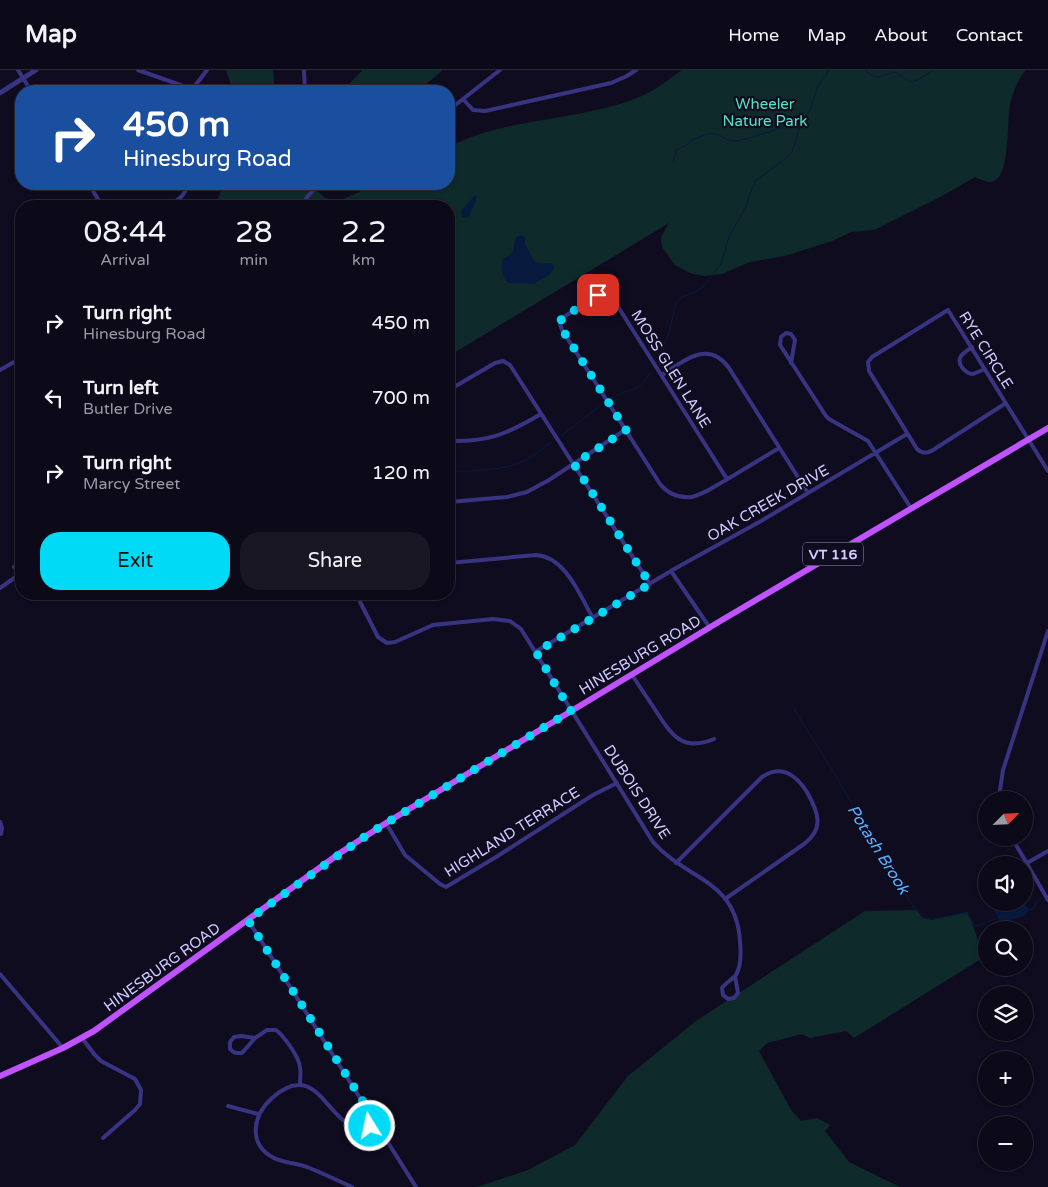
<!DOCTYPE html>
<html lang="en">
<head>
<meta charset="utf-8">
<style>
	body { margin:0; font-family:"Varela Round",sans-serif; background:#1a1725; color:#f1f3f6; height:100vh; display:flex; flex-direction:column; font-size:19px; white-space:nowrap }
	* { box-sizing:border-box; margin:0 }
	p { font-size:16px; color:#9a9aa2 }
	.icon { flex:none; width:28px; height:28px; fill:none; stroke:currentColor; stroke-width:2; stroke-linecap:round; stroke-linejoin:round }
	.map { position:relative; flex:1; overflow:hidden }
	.drawer { position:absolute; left:15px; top:130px; width:440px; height:400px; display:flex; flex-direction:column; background:#0c0918; border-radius:20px; box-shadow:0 1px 4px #0004,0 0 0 1px #2c2a37 }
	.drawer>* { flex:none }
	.top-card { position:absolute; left:15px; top:15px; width:440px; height:105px; border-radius:20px; box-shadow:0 1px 4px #0004,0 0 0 1px #2c2a37; background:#1a4fa0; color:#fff; overflow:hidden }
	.needle { width:32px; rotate:66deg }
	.controls { position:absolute; left:978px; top:721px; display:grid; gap:10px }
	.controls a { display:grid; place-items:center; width:55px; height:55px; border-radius:50%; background:#0c0918; box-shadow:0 1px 4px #0004,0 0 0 1px #2c2a37; font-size:25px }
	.pin { position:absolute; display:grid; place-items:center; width:42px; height:42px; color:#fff; margin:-21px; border-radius:10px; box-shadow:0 2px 8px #0006 }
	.me { position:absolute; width:55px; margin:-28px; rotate:350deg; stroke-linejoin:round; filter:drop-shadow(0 0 4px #0008) }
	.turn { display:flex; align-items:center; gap:18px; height:105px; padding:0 25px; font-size:22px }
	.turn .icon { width:65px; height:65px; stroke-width:2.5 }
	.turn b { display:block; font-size:35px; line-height:42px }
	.eta { display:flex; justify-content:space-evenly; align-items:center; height:85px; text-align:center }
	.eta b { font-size:30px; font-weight:600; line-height:35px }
	.primary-button { display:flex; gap:10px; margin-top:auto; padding:10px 25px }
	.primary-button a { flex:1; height:58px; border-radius:20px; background:#00daf6; color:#111; font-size:20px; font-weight:600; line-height:58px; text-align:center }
	.primary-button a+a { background:#1a1725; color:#f1f3f6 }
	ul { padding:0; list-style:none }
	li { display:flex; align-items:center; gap:15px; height:75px; padding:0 25px }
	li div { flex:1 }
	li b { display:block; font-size:19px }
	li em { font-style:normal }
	header { display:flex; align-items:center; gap:30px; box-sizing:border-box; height:70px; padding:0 25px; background:#0c0918; border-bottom:1px solid #2c2a37 }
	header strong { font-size:24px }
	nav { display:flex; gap:28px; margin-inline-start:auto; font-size:18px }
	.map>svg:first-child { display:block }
</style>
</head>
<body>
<header>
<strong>Map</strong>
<nav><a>Home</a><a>Map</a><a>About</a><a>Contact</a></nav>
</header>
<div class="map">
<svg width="1048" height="1117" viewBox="0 0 1048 1117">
	<rect width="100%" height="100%" fill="#100c20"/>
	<path fill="#0f2a2a" d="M 226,0 L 273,0 L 275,21 L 228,21 L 231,15 Z
		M 363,0 L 443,0 L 418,21 L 342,21 Z
		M 682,0 L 1026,0 C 1017,10 1014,21 1010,34 C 1007,50 1010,105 994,111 C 988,114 981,109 975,107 L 942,126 L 874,160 L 851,162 L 832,171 L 785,186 L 750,192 L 722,204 L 704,206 L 690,203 L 675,195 L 662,177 L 661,167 L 669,153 L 449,286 L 449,136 L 314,136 L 299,129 L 296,136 L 212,136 L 219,127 L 223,114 L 310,114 L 325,128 L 336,132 L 378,114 L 449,114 L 449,77 C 504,48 578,51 637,28 C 653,22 668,10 682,0 Z
		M 916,840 L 923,848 L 932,850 L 968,842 L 984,887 L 854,968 L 846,961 L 810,968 L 802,964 L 767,973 L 759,981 L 791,1040 L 801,1051 L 817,1048 L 830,1055 L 825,1061 L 849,1092 L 900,1117 L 477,1117 L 528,1100 L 575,1075 L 628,1006 L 696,951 L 865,841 Z"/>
	<path fill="#071a3e" d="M 475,125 L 477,128 L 469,146 L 466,148 L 462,147 L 461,141 Z
		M 521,165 L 525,167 L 525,174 L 534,191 L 542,194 L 551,193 L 555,197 L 549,205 L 534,214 L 509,213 C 501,207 501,200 502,190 C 505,188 510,185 512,182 C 516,175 512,167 521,165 Z
		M 997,832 L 1024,833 L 1030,840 L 1024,846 L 1001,853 L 992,837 Z"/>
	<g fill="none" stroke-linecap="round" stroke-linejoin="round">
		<path stroke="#071a3e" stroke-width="1" d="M 865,0 C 879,13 882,4 896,2 L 910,12 L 918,10 L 933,0
			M 673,91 L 676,80 L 690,73 L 692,70 L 707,64 L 717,64 L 728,70 L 737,71 L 753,67 L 787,56 L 799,58
			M 659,286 L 669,263 L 676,233 L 682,227 L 693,223 L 703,217 L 721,194 L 729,167 L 745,138 L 755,111 L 790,85 L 794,77 L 801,53 L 811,39 L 816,21 L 823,7 L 827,4 L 828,0
			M 612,328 C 631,316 636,326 651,302
			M 561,366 L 601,335
			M 449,401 C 466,402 503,400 519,393 C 531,388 542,379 552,372
			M 794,639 L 836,706 L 882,788 L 913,836 L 924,847 L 933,849 L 963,843 L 967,843 L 975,856 L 977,856 L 997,848
			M 1030,840 L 1035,837 L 1036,832 L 1041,828"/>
		<path stroke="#383481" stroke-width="4" d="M 18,0 L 31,21
			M 138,0 L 192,19
			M 304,0 L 305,21
			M 191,21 L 207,0
			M 463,29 L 473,40 L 485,41 L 611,13 L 627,6 L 636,0
			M 449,40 L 500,0
			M 89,114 L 102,136
			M 170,136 L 182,126 L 190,114
			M 302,136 L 307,127 L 319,114
			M 972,277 C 968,280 964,282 961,286 C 956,294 966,304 973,304 L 985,299
			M 791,293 L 795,270 L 791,264 L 786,263 L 781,267 L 780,275 L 826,346 L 829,349 L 868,371 L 911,438
			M 0,300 L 21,288
			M 662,305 C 684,291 708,269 729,298 L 808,423
			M 449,320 L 495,293 L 503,291 L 510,295 L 650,514
			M 1006,333 L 933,380 C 927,384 921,383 917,379 L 869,301 L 868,292 L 872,287 L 948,240 L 1048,401
			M 449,371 C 489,372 507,364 541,344
			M 727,409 L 610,224 L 606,223 L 601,224 L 562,248 L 560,254 L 562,260 L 660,414 C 668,424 679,428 691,427 C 703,425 715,416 726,410 C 744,399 761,389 779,378
			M 449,432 L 507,427 L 527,422 L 549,410 L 625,360
			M 449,493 L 536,485 C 566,487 580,526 593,548
			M 14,497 L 21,505
			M 671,501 L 710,558
			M 0,518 L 20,504
			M 356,524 L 378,567 L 387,573 L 395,572 L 433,555 L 493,549 L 510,551 L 521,559 L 653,772 C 686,810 736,809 740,871 C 741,881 741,896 736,905 C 732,910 725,913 722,918 L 723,925 L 728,929 L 734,928 L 738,923 L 735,906
			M 535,582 L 676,498 L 761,451 L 907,364
			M 632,605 C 640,617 648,629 656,641 C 672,666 683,682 714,669
			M 1000,730 L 1000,720 L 1003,700 L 1048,561
			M 0,752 L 2,758 L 1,764
			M 386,753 L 405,785 L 440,814 L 446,817 L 496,787 L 593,725 L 617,713
			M 1012,768 L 1048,830
			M 676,793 L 762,707 C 782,694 796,705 807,722 C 818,742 825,758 804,774 L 725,829
			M 1027,793 L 1048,781
			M 248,850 L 416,1117
			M 0,904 L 63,978
			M 82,968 L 94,984 L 101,991 L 135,1009 L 141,1020 L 140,1034 L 135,1040 L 103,1068
			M 255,968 L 242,983 L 235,983 L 230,979 L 230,972 L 234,967 L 241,966 L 255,968 L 267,960 L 276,960 C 284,966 299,987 300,997 C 301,1003 300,1008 300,1014
			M 228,1036 L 258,1044
			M 352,1117 C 337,1110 322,1103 307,1097 C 296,1093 284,1093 274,1088 C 247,1074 253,1045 272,1028 C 325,980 330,1081 376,1052"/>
		<path stroke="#383481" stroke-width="5" d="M 0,23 L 36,0"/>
		<path stroke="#c152ff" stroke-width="6" d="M 0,1006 L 63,978 L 94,961 L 340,783 L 386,753 L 722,550 L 1048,358"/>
	</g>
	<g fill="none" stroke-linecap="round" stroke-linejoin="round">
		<path stroke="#00daf6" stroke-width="9" stroke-dasharray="0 16.2" d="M 370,1056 L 376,1052 L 248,850 L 340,784 L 370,763 L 571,641 L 536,582 L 650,514 L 574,394 L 626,360 L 560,256 L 561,250 L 564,247 L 598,225"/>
	</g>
	<g text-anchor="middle" stroke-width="4.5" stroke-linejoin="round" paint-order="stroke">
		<rect fill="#100c20" stroke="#9892bc" stroke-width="1" x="803" y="472.5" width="60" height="23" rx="4"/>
		<g font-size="14" font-weight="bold" fill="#d2cbff">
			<text x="833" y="489">VT 116</text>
		</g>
		<g font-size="15" fill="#52e4c1" stroke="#100c20">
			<text x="765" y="39">Wheeler<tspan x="765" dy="17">Nature Park</tspan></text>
		</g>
		<g font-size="15" fill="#d2cbff" stroke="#100c20">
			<text transform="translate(986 280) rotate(58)" y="5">RYE CIRCLE</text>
			<text transform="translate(671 299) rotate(58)" y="5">MOSS GLEN LANE</text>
			<text transform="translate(768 433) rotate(-30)" y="5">OAK CREEK DRIVE</text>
			<text transform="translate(640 585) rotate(-31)" y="5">HINESBURG ROAD</text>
			<text transform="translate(637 722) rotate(57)" y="5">DUBOIS DRIVE</text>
			<text transform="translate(512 762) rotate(-32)" y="5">HIGHLAND TERRACE</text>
			<text transform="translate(162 897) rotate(-36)" y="5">HINESBURG ROAD</text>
		</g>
		<g font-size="16" font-style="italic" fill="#59b0ff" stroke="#100c20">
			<text transform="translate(879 779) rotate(58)" y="6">Potash Brook</text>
		</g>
	</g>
</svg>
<div class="controls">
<a><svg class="needle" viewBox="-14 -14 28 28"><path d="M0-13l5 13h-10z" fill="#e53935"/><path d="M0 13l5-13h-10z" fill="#9a9aa2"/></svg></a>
<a><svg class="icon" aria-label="sound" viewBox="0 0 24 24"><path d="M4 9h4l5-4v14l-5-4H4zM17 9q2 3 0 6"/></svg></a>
<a><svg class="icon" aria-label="search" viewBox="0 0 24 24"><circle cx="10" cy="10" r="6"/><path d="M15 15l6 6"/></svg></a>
<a><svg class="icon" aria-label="layers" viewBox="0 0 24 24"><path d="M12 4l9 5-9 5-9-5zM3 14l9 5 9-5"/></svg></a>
<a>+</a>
<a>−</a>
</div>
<div class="pin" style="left:598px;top:225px;background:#d93025"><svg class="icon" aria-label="arrive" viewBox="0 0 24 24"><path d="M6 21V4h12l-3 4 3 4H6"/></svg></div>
<svg class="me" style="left:370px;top:1056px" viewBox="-20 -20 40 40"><circle r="17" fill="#00daf6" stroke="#fff" stroke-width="3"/><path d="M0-11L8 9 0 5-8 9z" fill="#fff"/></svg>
<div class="top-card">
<div class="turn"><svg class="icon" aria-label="right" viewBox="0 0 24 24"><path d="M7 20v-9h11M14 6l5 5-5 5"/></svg><div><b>450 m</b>Hinesburg Road</div></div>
</div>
<section class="drawer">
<div class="eta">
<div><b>08:44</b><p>Arrival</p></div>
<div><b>28</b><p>min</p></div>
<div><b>2.2</b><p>km</p></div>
</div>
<ul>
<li><svg class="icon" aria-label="right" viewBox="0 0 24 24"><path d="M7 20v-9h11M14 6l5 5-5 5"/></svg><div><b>Turn right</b><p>Hinesburg Road</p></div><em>450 m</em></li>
<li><svg class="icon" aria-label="left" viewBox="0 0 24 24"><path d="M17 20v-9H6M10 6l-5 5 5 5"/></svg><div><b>Turn left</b><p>Butler Drive</p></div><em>700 m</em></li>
<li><svg class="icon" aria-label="right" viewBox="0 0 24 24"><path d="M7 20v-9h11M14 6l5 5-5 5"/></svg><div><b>Turn right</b><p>Marcy Street</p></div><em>120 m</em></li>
</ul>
<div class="primary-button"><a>Exit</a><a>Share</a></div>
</section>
</div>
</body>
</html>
